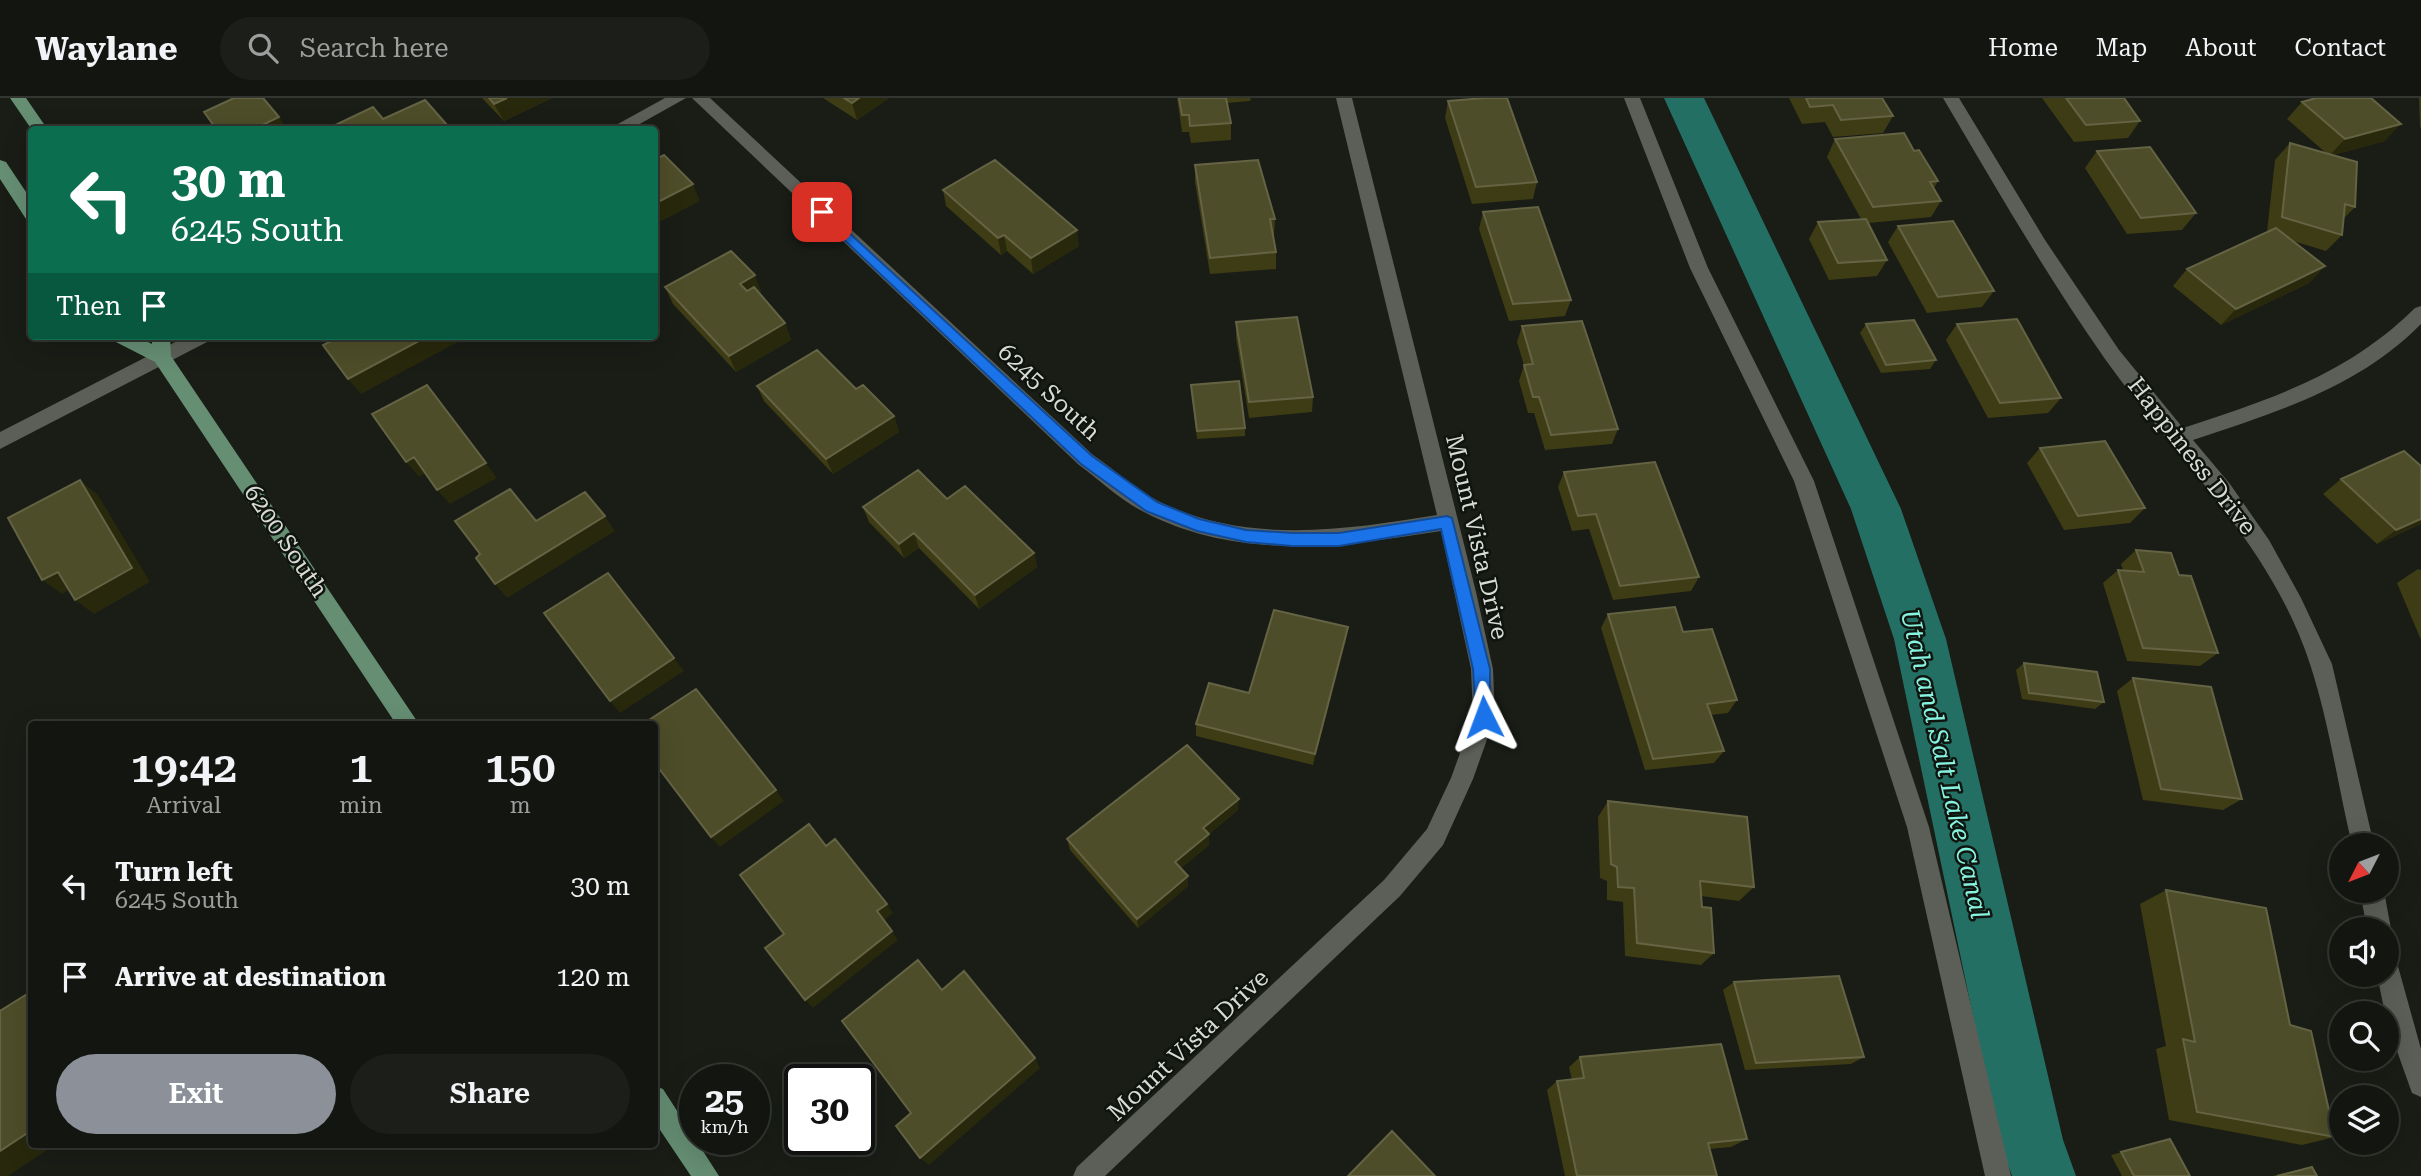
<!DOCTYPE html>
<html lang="en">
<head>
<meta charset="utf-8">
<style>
	body { margin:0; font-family:"Roboto Serif",serif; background:#1c1f19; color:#f1f3f6; height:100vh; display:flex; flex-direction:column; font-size:26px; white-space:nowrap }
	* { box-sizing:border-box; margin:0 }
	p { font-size:23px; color:#9d9f9f }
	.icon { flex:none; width:38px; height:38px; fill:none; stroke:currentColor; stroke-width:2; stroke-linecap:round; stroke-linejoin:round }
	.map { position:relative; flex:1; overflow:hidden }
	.sheet { position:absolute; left:28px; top:623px; width:630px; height:427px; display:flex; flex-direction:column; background:#131610; border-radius:7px; box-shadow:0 7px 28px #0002,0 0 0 2px #323530 }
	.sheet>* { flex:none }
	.top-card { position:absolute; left:28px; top:28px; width:630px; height:214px; border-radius:7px; box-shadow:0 7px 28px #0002,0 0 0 2px #323530; background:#0b6e4f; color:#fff; overflow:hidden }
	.needle { width:46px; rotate:228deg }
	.tools { position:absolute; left:2329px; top:735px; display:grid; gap:14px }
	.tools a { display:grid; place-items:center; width:70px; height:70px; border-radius:50%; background:#131610; box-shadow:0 7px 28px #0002,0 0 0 2px #323530; font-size:35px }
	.speed { position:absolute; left:679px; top:966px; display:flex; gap:14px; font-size:35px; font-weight:700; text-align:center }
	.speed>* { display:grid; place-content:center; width:91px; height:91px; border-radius:50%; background:#131610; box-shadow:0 7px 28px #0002,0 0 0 2px #323530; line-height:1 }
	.speed small { font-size:18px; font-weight:400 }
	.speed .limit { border:4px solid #111; border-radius:10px; background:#fff; color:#111 }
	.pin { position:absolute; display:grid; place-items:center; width:60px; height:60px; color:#fff; margin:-30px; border-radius:14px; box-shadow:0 4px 10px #0006 }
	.me { position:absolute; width:77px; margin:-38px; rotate:357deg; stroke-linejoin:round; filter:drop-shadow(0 0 5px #0008) }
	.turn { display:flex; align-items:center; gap:24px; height:147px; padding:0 28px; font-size:32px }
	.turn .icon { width:91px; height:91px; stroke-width:2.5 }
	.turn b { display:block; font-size:49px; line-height:60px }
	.then { display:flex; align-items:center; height:66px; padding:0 28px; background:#0003; gap:14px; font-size:26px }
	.eta { display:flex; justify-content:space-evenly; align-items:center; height:119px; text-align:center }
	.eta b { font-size:42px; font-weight:600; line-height:49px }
	.cta { display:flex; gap:14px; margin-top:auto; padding:14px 28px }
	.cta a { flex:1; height:80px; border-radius:42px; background:#8c9099; color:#fff; font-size:28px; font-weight:600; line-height:80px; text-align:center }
	.cta a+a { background:#1c1f19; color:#f1f3f6 }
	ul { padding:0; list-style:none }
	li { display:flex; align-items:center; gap:21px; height:91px; padding:0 28px }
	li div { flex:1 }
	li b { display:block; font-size:26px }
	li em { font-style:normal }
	header { display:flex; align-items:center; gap:42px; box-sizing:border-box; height:98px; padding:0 35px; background:#131610; border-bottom:2px solid #323530 }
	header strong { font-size:33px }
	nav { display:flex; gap:38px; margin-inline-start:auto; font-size:24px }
	.search { width:490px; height:63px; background:#1c1f19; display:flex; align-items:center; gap:18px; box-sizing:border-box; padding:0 24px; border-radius:38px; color:#9d9f9f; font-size:26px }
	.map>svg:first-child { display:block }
</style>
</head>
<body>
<header>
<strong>Waylane</strong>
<div class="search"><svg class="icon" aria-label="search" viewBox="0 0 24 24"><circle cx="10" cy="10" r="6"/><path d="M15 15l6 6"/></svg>Search here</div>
<nav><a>Home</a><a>Map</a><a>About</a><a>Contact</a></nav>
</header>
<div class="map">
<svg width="2421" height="1078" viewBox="0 0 2421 1078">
	<rect width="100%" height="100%" fill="#191d16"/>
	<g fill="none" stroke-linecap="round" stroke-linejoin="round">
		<path fill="#246f64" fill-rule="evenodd" d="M 1664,0 L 1704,0 L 1901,411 L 1946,541 L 2063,1042 L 2076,1078 L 2012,1078 L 1999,1042 L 1894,541 L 1851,411 Z"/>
		<path fill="#5b5f57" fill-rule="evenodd" d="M 665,0 L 686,0 L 629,32 L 607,32 Z
			M 692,0 L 710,0 L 1093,357 C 1115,372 1135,391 1158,403 C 1246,447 1345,432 1437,417 L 1336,0 L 1352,0 L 1476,494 L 1493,571 L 1495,619 L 1473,681 L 1443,747 L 1400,798 L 1105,1078 L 1073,1078 L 1077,1069 L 1384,782 L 1427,731 L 1451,680 L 1473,619 L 1471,571 L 1441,433 C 1341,449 1238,463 1144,414 C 1120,402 1101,383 1079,367 Z
			M 1624,0 L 1640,0 L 1708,170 L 1814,383 L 1929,729 L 2011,1078 L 1985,1078 L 1907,729 L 1794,383 L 1690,170 Z
			M 1943,0 L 1959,0 L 2045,142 L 2119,252 L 2183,330 C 2271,301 2347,277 2415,210 L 2421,208 L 2421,226 C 2358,290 2276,314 2193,342 L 2230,386 L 2269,442 L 2301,500 L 2332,566 L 2374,747 L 2352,747 C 2338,688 2329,624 2310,566 C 2271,446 2176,361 2105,261 C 2046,177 1995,88 1943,0 Z
			M 187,238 L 212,238 L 209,243 L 0,351 L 0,334 Z
			M 2360,793 L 2384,793 L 2391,831 L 2387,839 L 2387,831 L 2367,831 Z
			M 2387,857 L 2396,861 L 2421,951 L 2421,999 L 2412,995 L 2387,925 L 2377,877 L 2387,877 Z"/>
		<path fill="#658e73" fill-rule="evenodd" d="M 10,0 L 26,0 L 48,32 L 32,32 Z
			M 0,62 L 6,64 L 32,103 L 32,123 L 26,121 L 0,81 Z
			M 111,238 L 136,238 L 152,246 L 152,238 L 170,238 L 171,258 L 419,626 L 396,626 L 155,264 L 114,243 Z
			M 654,988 L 663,991 L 719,1078 L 691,1078 L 654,1023 Z"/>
	</g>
	<path fill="#3e3c14" d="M 482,0 L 552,0 L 504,23 Z
		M 823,0 L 889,0 L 857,22 Z
		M 1177,0 L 1251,0 L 1250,3 L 1227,5 L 1231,25 L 1231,42 L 1191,45 L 1189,34 L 1182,34 Z
		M 1789,0 L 1882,0 L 1893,18 L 1883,35 L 1833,39 L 1825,24 L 1802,26 Z
		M 2042,0 L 2124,0 L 2140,23 L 2128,40 L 2074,44 Z
		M 2419,0 L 2421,0 L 2421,30 L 2420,29 Z
		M 1448,3 L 1537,84 L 1533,101 L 1472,106 L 1445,20 Z
		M 2302,4 L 2385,43 L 2333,57 L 2355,109 L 2344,120 L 2342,137 L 2326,153 L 2293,143 L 2325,168 L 2309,185 L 2221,227 L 2173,188 L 2187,171 L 2267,134 L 2275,62 L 2290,45 L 2326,55 L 2287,21 Z
		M 1835,41 L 1914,53 L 1938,83 L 1934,90 L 1941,103 L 1931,119 L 1869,125 L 1887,162 L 1877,178 L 1829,182 L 1809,141 L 1818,124 L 1861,121 L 1827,59 Z
		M 2097,53 L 2196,115 L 2182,132 L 2127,136 L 2085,70 Z
		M 1195,67 L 1275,121 L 1274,138 L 1273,138 L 1276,154 L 1276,171 L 1210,176 L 1195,84 Z
		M 943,92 L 1079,148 L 1033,176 L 1007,153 L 1001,157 L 946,108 Z
		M 1483,114 L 1571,202 L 1565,218 L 1509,223 L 1479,131 Z
		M 1898,128 L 1994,193 L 1982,209 L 1927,215 L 1888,144 Z
		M 665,189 L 761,193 L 759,195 L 785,225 L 791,242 L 736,274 L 673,206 Z
		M 1236,224 L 1313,299 L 1312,314 L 1249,320 L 1236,240 Z
		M 1866,226 L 1936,262 L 1930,271 L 1881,275 L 1860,235 Z
		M 1957,226 L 2061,300 L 2048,315 L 1988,320 L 1946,242 Z
		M 1522,228 L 1618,331 L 1612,346 L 1545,352 L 1534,315 L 1528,315 L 1519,283 L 1524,267 L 1517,244 Z
		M 1191,287 L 1245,330 L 1245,338 L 1197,341 Z
		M 757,288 L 894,318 L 899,334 L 833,376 L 764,303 Z
		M 2040,350 L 2145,410 L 2130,425 L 2064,432 L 2027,365 Z
		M 2421,368 L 2421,426 L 2377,446 L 2323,396 L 2341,381 Z
		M 1564,374 L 1699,479 L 1691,493 L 1613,502 L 1589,431 L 1572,433 L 1558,389 Z
		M 947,401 L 1034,455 L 1037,469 L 979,511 L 919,450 L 904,460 L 869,424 L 863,409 Z
		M 2136,452 L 2179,477 L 2218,555 L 2200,568 L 2127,563 L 2103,485 L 2118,472 L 2123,472 L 2121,466 Z
		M 2418,471 L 2421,472 L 2421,542 L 2397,485 Z
		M 1608,516 L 1683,534 L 1737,602 L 1728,615 L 1711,617 L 1724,653 L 1714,665 L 1645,672 L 1601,530 Z
		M 1346,542 L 1313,667 L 1196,638 L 1196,626 Z
		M 2024,565 L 2104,604 L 2095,611 L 2022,601 L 2016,572 Z
		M 2133,580 L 2242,701 L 2223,712 L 2143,702 L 2117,593 Z
		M 1608,703 L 1754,789 L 1739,803 L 1701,798 L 1702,809 L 1714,855 L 1701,867 L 1625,858 L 1623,804 L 1607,802 L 1607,783 L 1600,780 L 1598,719 Z
		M 1238,712 L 1209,736 L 1209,747 L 1181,770 L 1188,788 L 1138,830 L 1070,752 L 1067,741 Z
		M 2166,792 L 2290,927 L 2335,1039 L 2302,1047 L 2169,1022 L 2156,951 L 2166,948 L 2140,806 Z
		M 1734,884 L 1864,959 L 1851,966 L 1745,972 L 1723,892 Z
		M 1580,959 L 1747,1041 L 1731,1049 L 1709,1051 L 1717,1078 L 1565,1078 L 1547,992 L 1557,983 L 1572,982 L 1569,969 Z
		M 2170,1041 L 2190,1078 L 2122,1078 L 2111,1057 Z
		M 2312,1069 L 2317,1078 L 2272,1078 L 2288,1074 Z"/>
	<path fill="#28280c" d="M 507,0 L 552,0 L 504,23 L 494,6 Z
		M 859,0 L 889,0 L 857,22 L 852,5 Z
		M 279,19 L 287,32 L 252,32 Z
		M 2401,26 L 2385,43 L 2329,58 L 2345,41 Z
		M 693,86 L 700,103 L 654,127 L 654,106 Z
		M 1077,132 L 1079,148 L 1033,176 L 1031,160 Z
		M 1004,137 L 1007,153 L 1001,157 L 998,140 Z
		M 2325,168 L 2309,185 L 2221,227 L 2236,211 Z
		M 755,177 L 761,193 L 747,202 L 740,186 Z
		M 785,225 L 791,242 L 736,274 L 729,258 Z
		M 428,238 L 469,238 L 361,296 L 348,281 Z
		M 427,287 L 497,380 L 450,406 L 437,392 Z
		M 894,318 L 899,334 L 833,376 L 826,361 Z
		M 414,359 L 427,374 L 419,379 L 406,364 Z
		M 80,382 L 98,397 L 150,484 L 94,516 L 75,502 Z
		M 605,418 L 615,433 L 507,500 L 495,486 Z
		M 2421,421 L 2421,426 L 2377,446 L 2396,432 Z
		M 914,435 L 919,450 L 904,460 L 899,446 Z
		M 1034,455 L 1037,469 L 979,511 L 975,497 Z
		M 58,474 L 77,487 L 62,496 L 42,482 Z
		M 1348,529 L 1346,542 L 1313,667 L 1315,656 Z
		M 674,560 L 684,573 L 620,615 L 610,603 Z
		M 776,692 L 784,703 L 720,749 L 711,739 Z
		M 1239,701 L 1238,712 L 1209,736 L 1209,747 L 1176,774 L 1175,764 L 1203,730 Z
		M 1188,778 L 1188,788 L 1138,830 L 1137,821 Z
		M 887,806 L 893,815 L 884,823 L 877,813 Z
		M 892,833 L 898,842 L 813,910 L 805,902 Z
		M 1035,960 L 1040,970 L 929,1067 L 920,1060 Z
		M 32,1032 L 32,1046 L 56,1046 L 8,1078 L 0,1078 L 0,1053 Z"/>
	<path fill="#4e4d29" stroke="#646344" stroke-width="2" d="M 234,0 L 263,0 L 279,19 L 252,32 L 217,32 L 204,14 Z
		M 489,0 L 507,0 L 494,6 Z
		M 844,0 L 859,0 L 852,5 Z
		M 1179,0 L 1226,0 L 1231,25 L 1190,28 L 1189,17 L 1182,17 Z
		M 1485,0 L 1507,0 L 1537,84 L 1476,89 L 1448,3 Z
		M 1806,0 L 1882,0 L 1893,18 L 1841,22 L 1833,7 L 1810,9 Z
		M 2066,0 L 2124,0 L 2140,23 L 2086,27 Z
		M 2316,0 L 2371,0 L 2401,26 L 2345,41 L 2302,4 Z
		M 425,2 L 448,28 L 442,32 L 325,32 L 373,9 L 383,21 Z
		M 1904,35 L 1914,53 L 1919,52 L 1938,83 L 1930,84 L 1941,103 L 1873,109 L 1835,41 Z
		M 2290,45 L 2357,64 L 2355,109 L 2345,106 L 2342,137 L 2282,119 Z
		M 2150,49 L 2196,115 L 2141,120 L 2097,53 Z
		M 664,57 L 693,86 L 654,106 L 654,62 Z
		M 995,62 L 1077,132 L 1031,160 L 1004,137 L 998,140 L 943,92 Z
		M 1258,62 L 1275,121 L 1270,121 L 1276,154 L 1210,160 L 1195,67 Z
		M 1538,109 L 1571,202 L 1513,206 L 1483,114 Z
		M 1866,121 L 1887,162 L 1838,165 L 1818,124 Z
		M 1953,123 L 1994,193 L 1938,199 L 1898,128 Z
		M 2276,130 L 2325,168 L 2236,211 L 2187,171 Z
		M 731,153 L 755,177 L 740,186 L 747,193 L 754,189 L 785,225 L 729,258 L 665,189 Z
		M 1297,219 L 1313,299 L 1249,304 L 1236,224 Z
		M 2017,221 L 2061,300 L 2000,305 L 1957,226 Z
		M 1914,222 L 1936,262 L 1886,267 L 1866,226 Z
		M 1582,223 L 1618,331 L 1551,337 L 1539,299 L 1533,299 L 1524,267 L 1533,266 L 1522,228 Z
		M 341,238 L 428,238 L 348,281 L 323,247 Z
		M 817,252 L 856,291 L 863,287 L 894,318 L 826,361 L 757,288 Z
		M 1239,283 L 1245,330 L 1197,333 L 1191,287 Z
		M 427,287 L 486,365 L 437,392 L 414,359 L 406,364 L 372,316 Z
		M 2105,343 L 2145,410 L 2078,418 L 2040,350 Z
		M 2404,353 L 2421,368 L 2421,421 L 2396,432 L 2341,381 Z
		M 1655,364 L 1699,479 L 1620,488 L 1596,416 L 1578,418 L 1564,374 Z
		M 918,372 L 947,401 L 965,388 L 1034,455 L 975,497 L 914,435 L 899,446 L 863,409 Z
		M 80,382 L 132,470 L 75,502 L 58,474 L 42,482 L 8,420 Z
		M 510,391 L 536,423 L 585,394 L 605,418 L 495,486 L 476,460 L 480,456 L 455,423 Z
		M 2136,452 L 2171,455 L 2179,477 L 2191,478 L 2218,555 L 2143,550 L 2118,472 L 2144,474 Z
		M 608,475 L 674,560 L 610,603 L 544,515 Z
		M 1675,509 L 1683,534 L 1712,531 L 1737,602 L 1707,606 L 1724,653 L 1653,661 L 1608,516 Z
		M 1274,512 L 1348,529 L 1315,656 L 1196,626 L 1209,585 L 1249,595 Z
		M 2024,565 L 2097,574 L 2104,604 L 2029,595 Z
		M 2133,580 L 2211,589 L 2242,701 L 2161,691 Z
		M 696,591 L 776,692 L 711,739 L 654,664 L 654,626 L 643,626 Z
		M 1187,647 L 1239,701 L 1203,730 L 1209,736 L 1175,764 L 1188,778 L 1137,821 L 1067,741 Z
		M 1608,703 L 1747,719 L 1754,789 L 1700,783 L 1702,809 L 1711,810 L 1714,855 L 1637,845 L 1634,790 L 1618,789 L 1617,769 L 1611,766 Z
		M 809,726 L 826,748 L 835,741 L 887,806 L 877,813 L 892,833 L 805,902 L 765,850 L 784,836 L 740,777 Z
		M 2166,792 L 2266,810 L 2290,927 L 2311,933 L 2335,1039 L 2197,1014 L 2183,941 L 2195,944 Z
		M 918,862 L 942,892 L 964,873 L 1035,960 L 920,1060 L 896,1028 L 911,1015 L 842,923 Z
		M 1839,878 L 1864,959 L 1756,965 L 1734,884 Z
		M 32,893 L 32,1032 L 0,1053 L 0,913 Z
		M 1721,946 L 1747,1041 L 1708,1045 L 1717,1078 L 1577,1078 L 1557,983 L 1584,980 L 1580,959 Z
		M 1392,1033 L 1435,1078 L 1348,1078 Z
		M 2170,1041 L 2190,1078 L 2134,1078 L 2121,1054 Z
		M 2312,1069 L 2317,1078 L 2277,1078 Z"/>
	<path fill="#1a73e8" stroke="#114b97" stroke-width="2" d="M 822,110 L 1092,358 L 1157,404 L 1199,421 L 1246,432 L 1292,435 L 1339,435 L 1447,418 L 1452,420 L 1490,571 L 1490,624 L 1484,626 L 1476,619 L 1473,571 L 1441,431 L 1339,448 L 1292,448 L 1246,444 L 1197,433 L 1146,413 L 1081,366 L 818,117 L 816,114 Z"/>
	<g text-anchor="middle" stroke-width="5" stroke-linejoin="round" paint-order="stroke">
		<g font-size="24" fill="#d9dbd7" stroke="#10140e">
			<text transform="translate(1049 294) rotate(43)" y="8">6245 South</text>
			<text transform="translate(2192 358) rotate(52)" y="8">Happiness Drive</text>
			<text transform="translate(1477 439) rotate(77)" y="8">Mount Vista Drive</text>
			<text transform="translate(286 443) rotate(56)" y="8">6200 South</text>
			<text transform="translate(1188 947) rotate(-43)" y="8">Mount Vista Drive</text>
		</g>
		<g font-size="26" font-style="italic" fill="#87f4e1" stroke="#10140e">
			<text transform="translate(1945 666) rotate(77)" y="9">Utah and Salt Lake Canal</text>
		</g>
	</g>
</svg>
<div class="tools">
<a><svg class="needle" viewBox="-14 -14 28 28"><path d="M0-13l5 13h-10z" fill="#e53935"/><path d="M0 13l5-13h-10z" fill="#9d9f9f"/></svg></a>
<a><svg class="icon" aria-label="sound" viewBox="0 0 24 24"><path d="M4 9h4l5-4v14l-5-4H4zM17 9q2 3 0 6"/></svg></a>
<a><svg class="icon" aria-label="search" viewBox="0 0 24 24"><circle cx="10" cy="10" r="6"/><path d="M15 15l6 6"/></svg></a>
<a><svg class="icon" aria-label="layers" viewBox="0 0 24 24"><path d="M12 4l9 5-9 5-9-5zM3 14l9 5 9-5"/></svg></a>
</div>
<div class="speed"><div>25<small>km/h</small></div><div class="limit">30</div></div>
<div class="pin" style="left:822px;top:114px;background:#d93025"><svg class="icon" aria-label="arrive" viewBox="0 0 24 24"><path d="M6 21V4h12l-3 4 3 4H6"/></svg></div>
<svg class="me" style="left:1484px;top:619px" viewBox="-20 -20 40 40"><path d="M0-17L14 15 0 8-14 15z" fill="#1a73e8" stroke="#fff" stroke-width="4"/></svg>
<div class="top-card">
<div class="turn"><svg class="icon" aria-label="left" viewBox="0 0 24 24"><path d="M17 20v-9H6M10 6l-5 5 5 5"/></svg><div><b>30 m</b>6245 South</div></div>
<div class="then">Then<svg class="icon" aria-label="arrive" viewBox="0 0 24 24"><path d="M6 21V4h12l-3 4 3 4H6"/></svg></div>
</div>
<section class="sheet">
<div class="eta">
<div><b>19:42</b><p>Arrival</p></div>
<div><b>1</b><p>min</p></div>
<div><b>150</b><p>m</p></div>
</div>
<ul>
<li><svg class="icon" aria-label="left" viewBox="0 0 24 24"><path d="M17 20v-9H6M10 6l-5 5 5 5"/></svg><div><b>Turn left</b><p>6245 South</p></div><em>30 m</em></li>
<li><svg class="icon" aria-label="arrive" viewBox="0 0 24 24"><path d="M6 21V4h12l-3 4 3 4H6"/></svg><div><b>Arrive at destination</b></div><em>120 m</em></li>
</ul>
<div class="cta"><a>Exit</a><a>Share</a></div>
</section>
</div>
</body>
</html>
